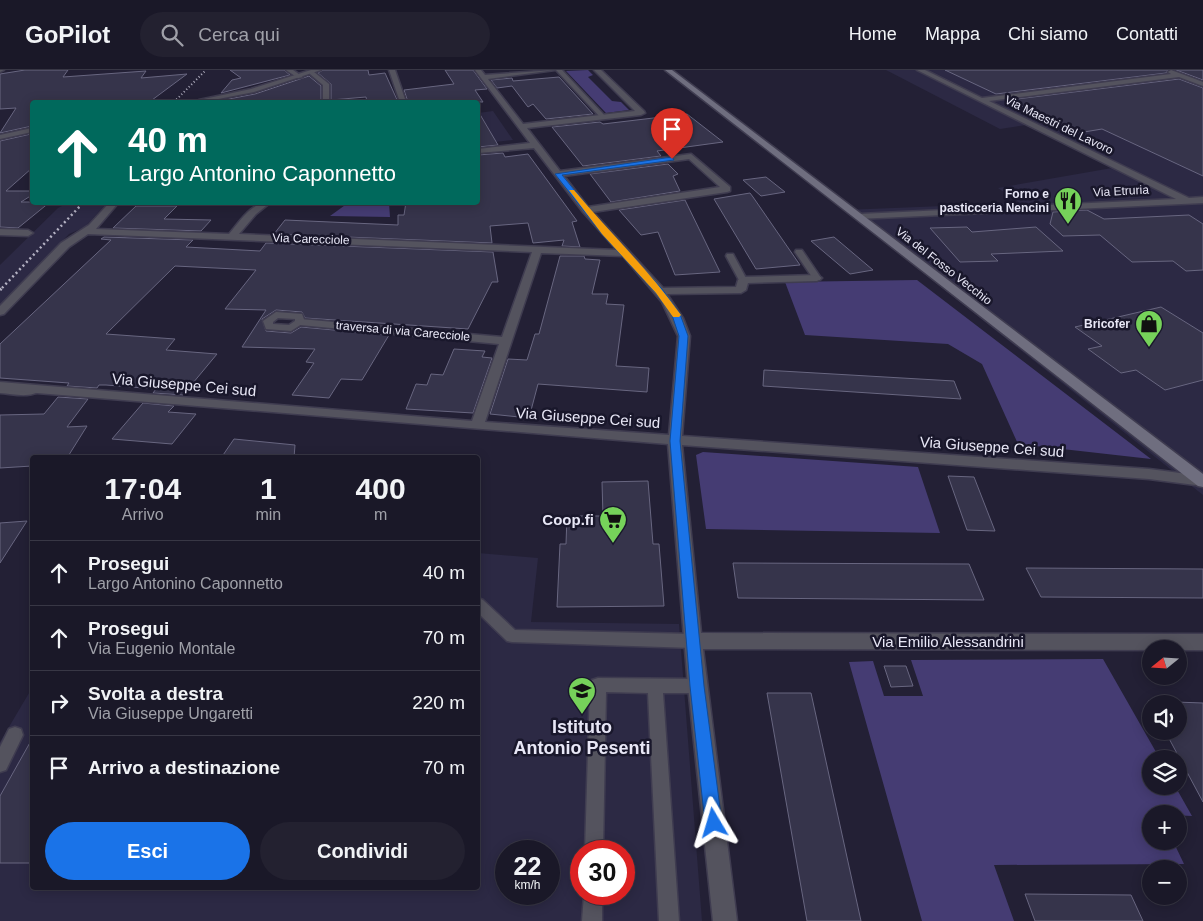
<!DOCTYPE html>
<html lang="it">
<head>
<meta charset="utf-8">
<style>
	body { margin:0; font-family:Helvetica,sans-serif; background:#232130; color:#f1f3f6; height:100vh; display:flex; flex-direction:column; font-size:19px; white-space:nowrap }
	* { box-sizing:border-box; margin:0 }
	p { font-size:16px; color:#9fa0a8 }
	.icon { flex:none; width:28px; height:28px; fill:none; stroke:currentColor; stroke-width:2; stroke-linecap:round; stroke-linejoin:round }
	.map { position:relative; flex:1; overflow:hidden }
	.panel { position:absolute; left:30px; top:385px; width:450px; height:435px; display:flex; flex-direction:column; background:#1a1828; border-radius:5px; box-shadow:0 2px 12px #0003,0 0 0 1px #383745 }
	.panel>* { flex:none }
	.hud { position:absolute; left:30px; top:30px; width:450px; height:105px; border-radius:5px; box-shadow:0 2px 12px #0003,0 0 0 1px #383745; background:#00695c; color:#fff; overflow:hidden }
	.needle { width:32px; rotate:252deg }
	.buttons { position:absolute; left:1142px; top:570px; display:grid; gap:10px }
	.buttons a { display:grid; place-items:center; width:45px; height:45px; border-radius:50%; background:#1a1828; box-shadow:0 2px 12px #0003,0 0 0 1px #383745; font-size:25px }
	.speed { position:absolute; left:495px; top:770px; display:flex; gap:10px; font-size:25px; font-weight:700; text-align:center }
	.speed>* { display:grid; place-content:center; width:65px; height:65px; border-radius:50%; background:#1a1828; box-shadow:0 2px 12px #0003,0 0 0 1px #383745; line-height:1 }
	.speed small { font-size:12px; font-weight:400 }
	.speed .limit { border:8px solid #d22; background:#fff; color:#111 }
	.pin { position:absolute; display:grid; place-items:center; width:42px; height:42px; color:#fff; margin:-51px -21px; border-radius:50% 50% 50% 0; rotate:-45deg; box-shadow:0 0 5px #0007 }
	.pin .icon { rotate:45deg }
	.me { position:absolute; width:55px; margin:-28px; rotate:353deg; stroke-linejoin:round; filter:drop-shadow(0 0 4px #0008) }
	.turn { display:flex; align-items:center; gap:18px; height:105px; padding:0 15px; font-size:22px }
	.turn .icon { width:65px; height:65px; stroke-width:2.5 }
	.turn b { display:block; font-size:35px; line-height:42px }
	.eta { display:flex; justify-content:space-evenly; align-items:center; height:85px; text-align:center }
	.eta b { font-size:30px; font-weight:700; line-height:35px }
	.action { display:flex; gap:10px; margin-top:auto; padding:10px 15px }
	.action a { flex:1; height:58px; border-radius:30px; background:#1a73e8; color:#fff; font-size:20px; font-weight:700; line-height:58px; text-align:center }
	.action a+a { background:#232130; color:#f1f3f6 }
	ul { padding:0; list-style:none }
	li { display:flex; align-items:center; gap:15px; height:65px; padding:0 15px; border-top:1px solid #383745 }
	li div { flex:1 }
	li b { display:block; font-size:19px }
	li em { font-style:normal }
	header { display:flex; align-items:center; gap:30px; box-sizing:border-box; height:70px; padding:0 25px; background:#1a1828; border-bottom:1px solid #383745 }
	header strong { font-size:24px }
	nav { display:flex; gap:28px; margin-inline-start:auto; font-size:18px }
	.search { width:350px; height:45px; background:#232130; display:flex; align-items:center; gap:12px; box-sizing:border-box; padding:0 18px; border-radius:28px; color:#9fa0a8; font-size:19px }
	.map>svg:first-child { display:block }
</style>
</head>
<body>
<header>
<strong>GoPilot</strong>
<div class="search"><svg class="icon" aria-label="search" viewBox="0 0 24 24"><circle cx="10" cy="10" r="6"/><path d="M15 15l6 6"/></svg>Cerca qui</div>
<nav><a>Home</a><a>Mappa</a><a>Chi siamo</a><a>Contatti</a></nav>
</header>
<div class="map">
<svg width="1203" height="851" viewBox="0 0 1203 851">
	<rect width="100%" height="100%" fill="#232035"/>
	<path fill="#2c2944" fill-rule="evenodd" d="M 886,0 L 1203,0 L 1203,425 L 844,140 L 1020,133 L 998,118 L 1112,98 L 1026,55 L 1000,59 Z
		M 493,41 L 513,70 L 478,74 L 478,43 Z
		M 68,133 L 107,133 L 85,157 L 69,164 L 0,238 L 0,195 L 58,138 Z
		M 478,483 L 538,488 L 531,552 L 679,554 L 702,851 L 0,851 L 0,672 L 32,618 L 32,818 L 478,818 ZM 506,781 L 549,781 L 549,824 L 506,824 ZM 581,781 L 624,781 L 624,824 L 581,824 Z"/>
	<path fill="#453c73" d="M 588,0 L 593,5 L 588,7 L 612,31 L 621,32 L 629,40 L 606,43 L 566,1 Z
		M 348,133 L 389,133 L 390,147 L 330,146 Z
		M 917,210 L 1151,389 L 1018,374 L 982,294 L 948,274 L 805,265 L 785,212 Z
		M 703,382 L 918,397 L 940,463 L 706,459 L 696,385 Z
		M 1103,589 L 1160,689 L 1151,689 L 1151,716 L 1175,716 L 1192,746 L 1151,744 L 1151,771 L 1173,771 L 1184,794 L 994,795 L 1014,851 L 922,851 L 849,592 L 873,591 L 884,626 L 923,626 L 911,590 Z"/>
	<path fill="#36344b" stroke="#686680" d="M 25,0 L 68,0 L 63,7 L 146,1 L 141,8 L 187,4 L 152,30 L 125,32 L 32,32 L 32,56 L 0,63 L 16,38 L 0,39 L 0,4 Z
		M 230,0 L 284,0 L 290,5 L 221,23 L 232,10 L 241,8 Z
		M 323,0 L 368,0 L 369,5 L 385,3 L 398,32 L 367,32 L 366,27 L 331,30 L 331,14 L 318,3 Z
		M 445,0 L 473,0 L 487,19 L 475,20 L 483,32 L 408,32 L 404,20 L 454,14 Z
		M 945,0 L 1168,0 L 1166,3 L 996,24 Z
		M 1176,0 L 1203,0 L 1203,10 Z
		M 309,6 L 321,16 L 321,32 L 213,32 L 255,24 Z
		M 559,7 L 593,44 L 546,49 L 533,34 L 528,37 L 512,16 L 497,18 L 491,10 L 512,8 L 513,11 Z
		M 1179,9 L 1203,18 L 1203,106 L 1102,59 L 1078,63 L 1009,30 Z
		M 478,41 L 498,75 L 478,77 Z
		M 687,44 L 723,72 L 657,81 L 661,86 L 583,96 L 552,57 L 600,52 L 603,54 Z
		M 31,64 L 32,98 L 6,121 L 32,121 L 32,125 L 21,132 L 50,132 L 18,158 L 0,157 L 0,71 Z
		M 503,83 L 505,87 L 528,84 L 577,151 L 572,152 L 580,177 L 562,176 L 564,170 L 533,173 L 528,153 L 490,156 L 492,173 L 274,164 L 285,150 L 398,155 L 398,145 L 404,145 L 406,132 L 478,132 L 478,85 Z
		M 668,94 L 678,104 L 673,106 L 680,121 L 611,132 L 590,104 Z
		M 766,107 L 785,122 L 761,126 L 743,110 Z
		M 750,123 L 753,127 L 800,195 L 756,199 L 714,129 Z
		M 685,130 L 720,202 L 675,205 L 658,162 L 641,165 L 619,140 Z
		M 136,136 L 177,136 L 164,149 L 211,150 L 201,161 L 113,158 Z
		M 1087,140 L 1104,149 L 1189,145 L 1203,154 L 1203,200 L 1186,201 L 1173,191 L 1132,192 L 1100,165 L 1063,166 L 1050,154 L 1053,142 Z
		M 967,157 L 972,162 L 1036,157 L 1063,181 L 991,184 L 998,191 L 960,192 L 930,158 Z
		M 104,167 L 193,170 L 186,177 L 260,181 L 266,173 L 493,182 L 498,212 L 492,212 L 468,259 L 305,248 L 302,242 L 276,240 L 262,249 L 266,261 L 291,263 L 301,257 L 389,265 L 362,310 L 341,309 L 329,328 L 292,325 L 314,293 L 306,292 L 315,279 L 242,277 L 266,240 L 225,239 L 256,200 L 175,196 L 106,264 L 175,269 L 166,280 L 217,284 L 183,325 L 153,323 L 156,319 L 106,315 L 99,315 L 97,318 L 67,316 L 69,313 L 0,308 L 0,274 L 111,170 L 101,169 Z
		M 834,167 L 873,200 L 850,204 L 811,171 Z
		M 560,186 L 584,186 L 585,189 L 600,190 L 592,224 L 608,224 L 606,234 L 624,235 L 616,296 L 649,298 L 647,322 L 538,314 L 529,348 L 490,344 L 508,289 L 527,290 L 535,264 L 539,264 Z
		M 1161,237 L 1203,263 L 1203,310 L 1165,320 L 1136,300 L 1121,303 L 1088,279 L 1102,276 L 1075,257 Z
		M 454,279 L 485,281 L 482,287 L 492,288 L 473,343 L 406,339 L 416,314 L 427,315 L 431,304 L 443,305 Z
		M 764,300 L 954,311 L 961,329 L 763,316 Z
		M 58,327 L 88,329 L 67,357 L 87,356 L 67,388 L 32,388 L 32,396 L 0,398 L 0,345 L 44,344 Z
		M 143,333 L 174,336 L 168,342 L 196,344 L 172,374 L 112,369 Z
		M 234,369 L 295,375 L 294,388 L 221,388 Z
		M 948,406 L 974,407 L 995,461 L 967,460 Z
		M 648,411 L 653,474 L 659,474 L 664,536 L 557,537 L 560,474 L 566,474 L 567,446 L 603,446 L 602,412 Z
		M 27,451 L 0,493 L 0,453 Z
		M 733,493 L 969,494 L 984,530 L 738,528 Z
		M 1026,498 L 1203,499 L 1203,528 L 1041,527 Z
		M 884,596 L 906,596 L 913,616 L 891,617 Z
		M 767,623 L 811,623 L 861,851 L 807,851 Z
		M 1148,631 L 1203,633 L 1203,732 L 1165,661 L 1179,661 L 1179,634 L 1151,634 L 1151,636 Z
		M 32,669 L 32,793 L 0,793 L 0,726 Z
		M 1025,824 L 1131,825 L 1143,851 L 1035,851 Z"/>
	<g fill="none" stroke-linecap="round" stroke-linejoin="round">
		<defs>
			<path id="lane" d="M 0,0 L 4,0 L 0,2 Z
				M 286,0 L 293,0 L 303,7 L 298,8 Z
				M 389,0 L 395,0 L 406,32 L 400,32 Z
				M 556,0 L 562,0 L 605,46 L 605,48 L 601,48 Z
				M 310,2 L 314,2 L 329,14 L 329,32 L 323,32 L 323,15 L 310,4 Z
				M 796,180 L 802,180 L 821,208 L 820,210 L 814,210 L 795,182 Z
				M 727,184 L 733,184 L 747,210 L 746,212 L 740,212 L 726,186 Z
				M 276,242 L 302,244 L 305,252 L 291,261 L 266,259 L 263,251 ZM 278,248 L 295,249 L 295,251 L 289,255 L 273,254 L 273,252 Z
				M 37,316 L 41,317 L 42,319 C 32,329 14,324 0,323 L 0,317 L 27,319 Z
				M 478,528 L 483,530 L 515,560 L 693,564 L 698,566 L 700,571 L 698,576 L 693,578 L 512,572 L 507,571 L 478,543 Z
				M 598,608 L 697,609 L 703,611 L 705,616 L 703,621 L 697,623 L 663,623 L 679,851 L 659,851 L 648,623 L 606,622 L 603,781 L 585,781 L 590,615 L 592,610 Z
				M 15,657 L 21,659 L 23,665 L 6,700 L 0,702 L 0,677 L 9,659 Z
				M 584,824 L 602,824 L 602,851 L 582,851 Z"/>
			<path id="street" d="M 311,0 L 321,0 L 254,22 L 203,32 L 199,30 L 251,19 Z
				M 475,0 L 481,0 L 485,5 L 555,0 L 488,9 L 523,54 L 635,41 L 594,0 L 601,0 L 644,41 L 645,43 L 641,45 L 527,58 L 560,101 L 691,84 L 730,117 L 730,121 L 727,122 L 593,142 L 663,218 L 736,217 L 738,210 L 743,207 L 817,205 L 822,208 L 817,211 L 748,213 L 746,220 L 741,223 L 667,224 L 683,248 L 690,266 L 682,366 L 1149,399 L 1203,406 L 1203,416 L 1149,409 L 682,375 L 701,563 L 1203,564 L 1203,580 L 703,579 L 737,851 L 713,851 L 688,616 L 668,374 L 0,320 L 0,312 L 472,351 L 499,274 L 300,255 L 294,252 L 300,249 L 502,267 L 532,182 L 88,164 L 69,177 L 4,244 L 0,245 L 0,236 L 61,173 L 89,155 L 110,132 L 119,132 L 96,159 L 229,164 C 241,150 251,132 271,132 L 256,144 L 239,164 L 617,180 L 583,142 L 534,78 L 478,83 L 478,79 L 530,73 ZM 689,89 L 720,117 L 588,137 L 564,106 ZM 541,183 L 623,186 L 662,232 L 678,266 L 669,365 L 485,352 Z
				M 917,0 L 925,0 L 982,28 L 1171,4 L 1168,2 L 1171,0 L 1203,12 L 1203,16 L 1179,7 L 989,31 L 1189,128 L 1203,127 L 1203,133 L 857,149 L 855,147 L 860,144 L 1176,129 Z
				M 32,58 L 32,62 L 0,69 L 0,65 Z
				M 0,159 L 28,160 L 33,163 L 28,166 L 0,165 Z"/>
			<path id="secondary" d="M 665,0 L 672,0 L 1203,404 L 1203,417 L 1198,416 Z"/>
		</defs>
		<use href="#lane" stroke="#3f3c50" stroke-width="3"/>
		<use href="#street" stroke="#3f3c50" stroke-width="3"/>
		<use href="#secondary" stroke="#3f3c50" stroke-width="3"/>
		<use href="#lane" fill="#54535e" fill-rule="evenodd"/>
		<use href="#street" fill="#54535e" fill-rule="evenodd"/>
		<use href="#secondary" fill="#6f6e7f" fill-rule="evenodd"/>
		<path stroke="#b4b2c3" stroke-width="2" stroke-dasharray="1 2.5" stroke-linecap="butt" d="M 174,32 L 206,0"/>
		<path stroke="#b4b2c3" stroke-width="2.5" stroke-dasharray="2 3" stroke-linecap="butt" d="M 2,218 L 84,132"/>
		<path stroke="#b4b2c3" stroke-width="3" stroke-dasharray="2 4.5" stroke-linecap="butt" d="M 0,220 L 3,217"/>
	</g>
	<path fill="#1a73e8" stroke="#114b97" d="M 672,87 L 674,90 L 562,105 L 607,160 L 662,219 L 680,244 L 688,266 L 680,371 L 704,616 L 722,753 L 719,759 L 714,761 L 708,759 L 705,753 L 690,616 L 670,371 L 679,266 L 672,245 L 656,223 L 602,164 L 555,104 Z"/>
	<path fill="#f59e0b" d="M 569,120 L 574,120 C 609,162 649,200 681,245 L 679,247 L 673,247 L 656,223 L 602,164 Z"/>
	<defs>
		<symbol id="restaurant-pin" viewBox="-11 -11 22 30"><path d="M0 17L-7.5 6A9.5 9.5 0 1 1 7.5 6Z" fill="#76d25a" stroke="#19172b"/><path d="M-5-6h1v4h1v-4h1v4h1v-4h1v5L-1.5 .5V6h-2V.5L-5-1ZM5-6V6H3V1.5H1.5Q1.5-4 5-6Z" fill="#111"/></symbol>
		<symbol id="shop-pin" viewBox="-11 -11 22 30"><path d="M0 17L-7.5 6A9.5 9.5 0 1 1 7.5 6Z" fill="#76d25a" stroke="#19172b"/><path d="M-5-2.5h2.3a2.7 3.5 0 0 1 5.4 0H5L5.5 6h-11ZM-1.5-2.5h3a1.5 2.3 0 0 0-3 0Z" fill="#111"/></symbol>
		<symbol id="supermarket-pin" viewBox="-11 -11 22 30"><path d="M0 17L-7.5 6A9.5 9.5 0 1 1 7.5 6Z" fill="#76d25a" stroke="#19172b"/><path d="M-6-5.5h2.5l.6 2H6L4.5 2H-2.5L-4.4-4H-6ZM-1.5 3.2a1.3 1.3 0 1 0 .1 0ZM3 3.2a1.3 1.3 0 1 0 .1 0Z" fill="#111"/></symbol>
		<symbol id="school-pin" viewBox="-11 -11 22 30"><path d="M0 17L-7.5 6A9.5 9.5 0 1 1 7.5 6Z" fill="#76d25a" stroke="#19172b"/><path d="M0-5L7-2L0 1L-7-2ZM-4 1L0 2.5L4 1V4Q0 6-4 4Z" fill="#111"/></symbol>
	</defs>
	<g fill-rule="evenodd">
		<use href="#restaurant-pin" x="1052" y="115" width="32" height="43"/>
		<use href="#shop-pin" x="1133" y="238" width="32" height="43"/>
		<use href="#supermarket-pin" x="597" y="434" width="32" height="43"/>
		<use href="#school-pin" x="566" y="605" width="32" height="43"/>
	</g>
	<g text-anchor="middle" stroke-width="5" stroke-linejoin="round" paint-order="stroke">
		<g font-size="12" fill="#e8e7f6" stroke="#19172b">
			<text transform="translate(1059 55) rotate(26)" y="4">Via Maestri del Lavoro</text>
			<text transform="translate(1121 121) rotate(-3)" y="4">Via Etruria</text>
			<text transform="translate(311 169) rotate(2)" y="4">Via Carecciole</text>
			<text transform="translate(944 196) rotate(38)" y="4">Via del Fosso Vecchio</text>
			<text transform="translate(403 261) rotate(5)" y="4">traversa di via Carecciole</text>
		</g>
		<g font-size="12" font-weight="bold" fill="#e8e7f6" stroke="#19172b" text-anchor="end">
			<text x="1049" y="128">Forno e<tspan x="1049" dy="14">pasticceria Nencini</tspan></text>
			<text x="1130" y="258">Bricofer</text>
		</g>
		<g font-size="15" fill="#e8e7f6" stroke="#19172b">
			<text transform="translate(184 315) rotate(5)" y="5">Via Giuseppe Cei sud</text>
			<text transform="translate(588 348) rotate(4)" y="5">Via Giuseppe Cei sud</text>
			<text transform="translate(992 377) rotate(4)" y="5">Via Giuseppe Cei sud</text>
			<text x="948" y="577">Via Emilio Alessandrini</text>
		</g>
		<g font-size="15" font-weight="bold" fill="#e8e7f6" stroke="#19172b" text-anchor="end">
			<text x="594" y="455">Coop.fi</text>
		</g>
		<g font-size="18" font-weight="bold" fill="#e8e7f6" stroke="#19172b">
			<text x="582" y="663">Istituto<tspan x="582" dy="21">Antonio Pesenti</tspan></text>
		</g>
	</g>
</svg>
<div class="buttons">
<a><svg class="needle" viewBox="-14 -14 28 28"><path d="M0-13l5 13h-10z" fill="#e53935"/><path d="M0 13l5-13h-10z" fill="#9fa0a8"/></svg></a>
<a><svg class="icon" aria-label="sound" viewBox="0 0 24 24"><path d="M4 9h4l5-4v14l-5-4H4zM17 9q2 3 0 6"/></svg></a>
<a><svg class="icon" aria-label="layers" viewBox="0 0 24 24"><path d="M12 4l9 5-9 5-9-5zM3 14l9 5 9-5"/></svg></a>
<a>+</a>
<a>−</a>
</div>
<div class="speed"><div>22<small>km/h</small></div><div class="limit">30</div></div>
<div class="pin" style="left:672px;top:89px;background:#d93025"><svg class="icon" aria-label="arrive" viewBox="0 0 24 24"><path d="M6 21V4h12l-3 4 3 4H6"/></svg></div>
<svg class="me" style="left:714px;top:753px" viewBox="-20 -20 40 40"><path d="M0-17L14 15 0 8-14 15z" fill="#1a73e8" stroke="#fff" stroke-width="4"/></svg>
<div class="hud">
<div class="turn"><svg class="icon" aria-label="ahead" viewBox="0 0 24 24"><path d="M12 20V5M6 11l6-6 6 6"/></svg><div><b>40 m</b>Largo Antonino Caponnetto</div></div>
</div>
<section class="panel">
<div class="eta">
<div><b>17:04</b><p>Arrivo</p></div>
<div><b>1</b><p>min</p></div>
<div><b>400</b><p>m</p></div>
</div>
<ul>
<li><svg class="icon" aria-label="ahead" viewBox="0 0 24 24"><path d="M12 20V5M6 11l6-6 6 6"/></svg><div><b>Prosegui</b><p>Largo Antonino Caponnetto</p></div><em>40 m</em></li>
<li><svg class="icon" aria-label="ahead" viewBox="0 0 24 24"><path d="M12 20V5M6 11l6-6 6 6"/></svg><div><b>Prosegui</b><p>Via Eugenio Montale</p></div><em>70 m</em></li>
<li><svg class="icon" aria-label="right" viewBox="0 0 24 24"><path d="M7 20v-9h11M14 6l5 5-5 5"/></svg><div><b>Svolta a destra</b><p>Via Giuseppe Ungaretti</p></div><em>220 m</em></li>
<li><svg class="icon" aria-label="arrive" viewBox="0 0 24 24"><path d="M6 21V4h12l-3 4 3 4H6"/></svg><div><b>Arrivo a destinazione</b></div><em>70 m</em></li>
</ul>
<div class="action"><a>Esci</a><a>Condividi</a></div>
</section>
</div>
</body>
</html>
